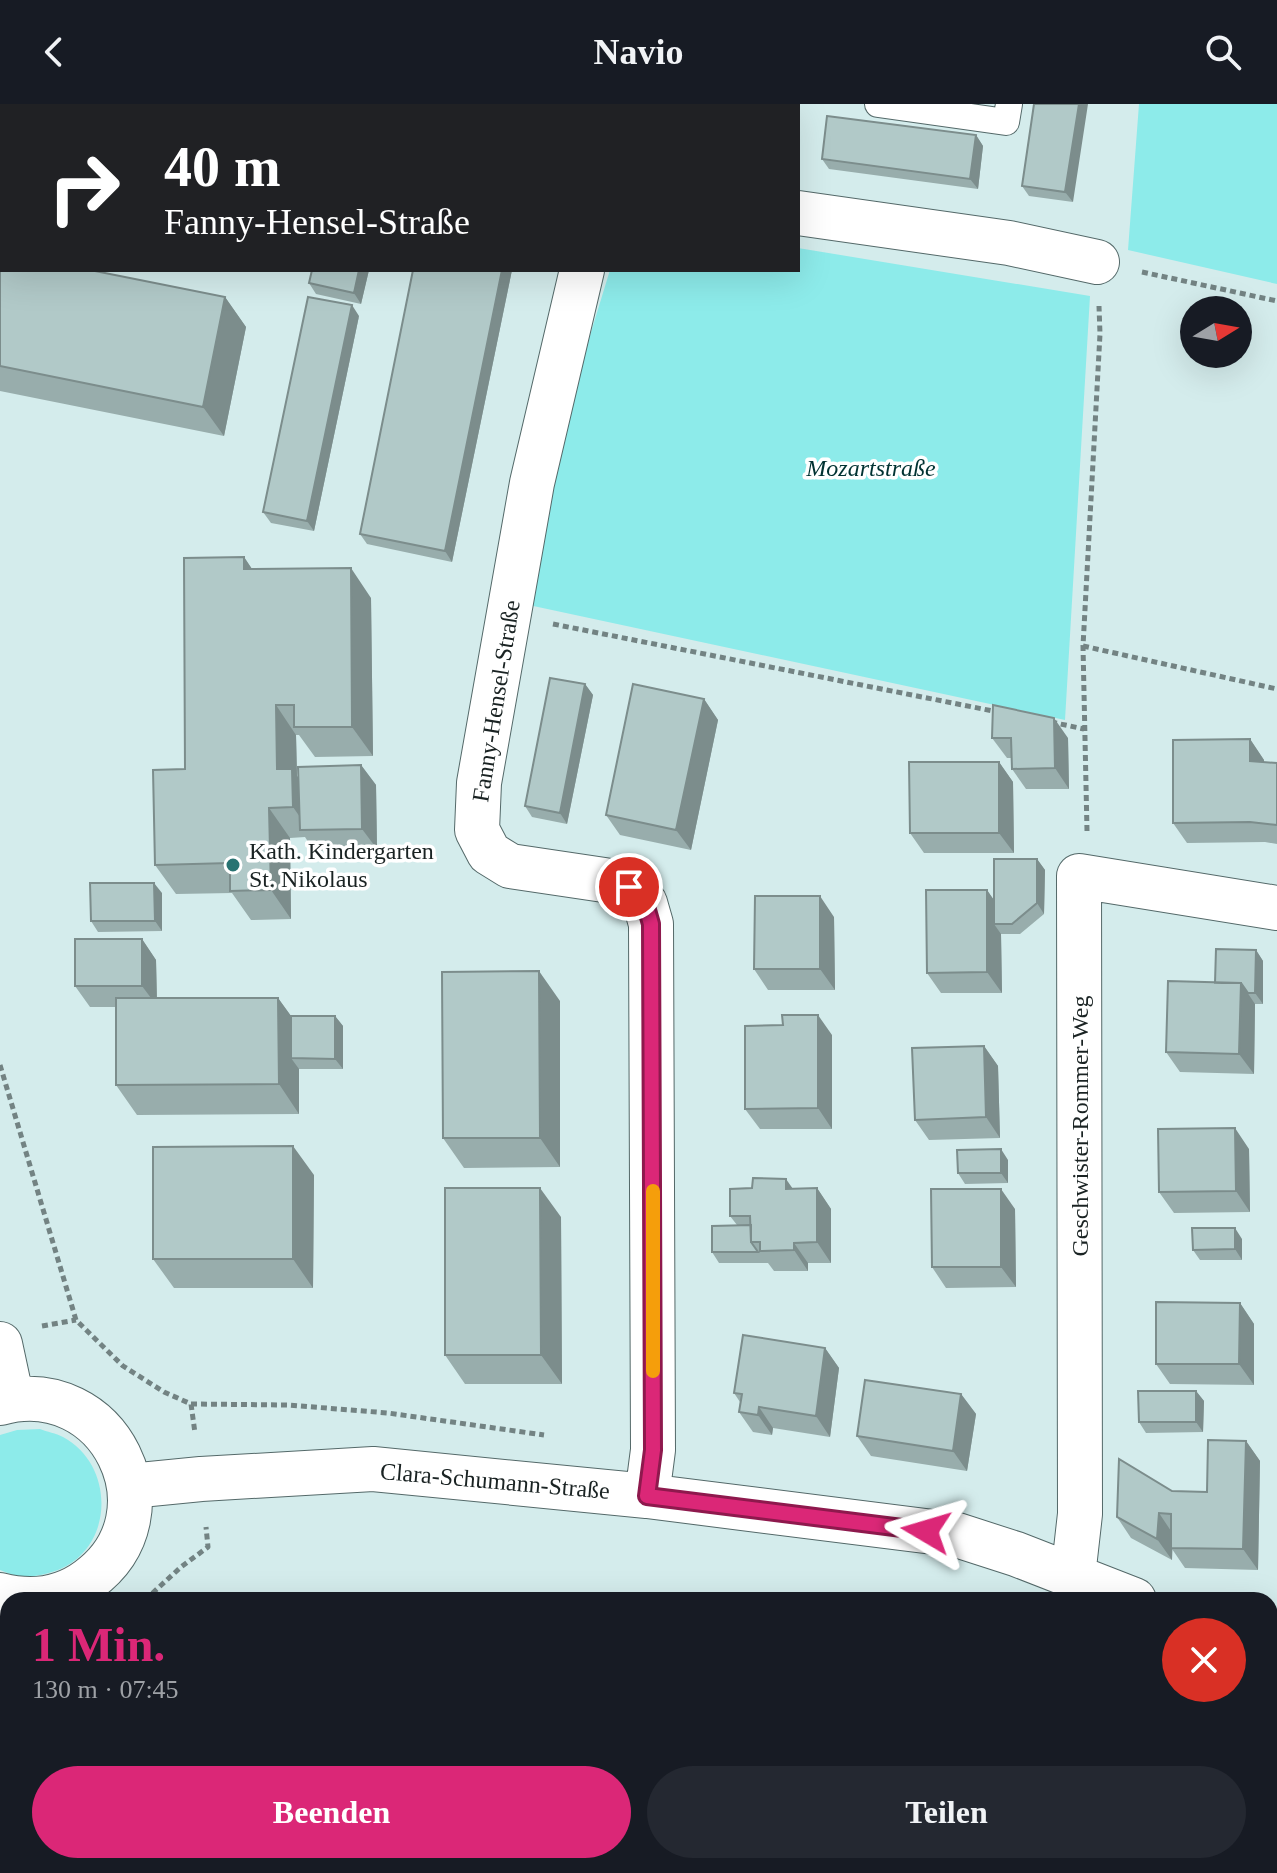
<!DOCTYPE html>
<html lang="de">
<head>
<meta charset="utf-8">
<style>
	body { margin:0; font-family:Georgia,serif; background:#242831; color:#f1f3f6; height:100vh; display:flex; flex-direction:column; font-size:30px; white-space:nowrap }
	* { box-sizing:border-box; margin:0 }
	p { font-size:26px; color:#9ea1a6 }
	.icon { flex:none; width:44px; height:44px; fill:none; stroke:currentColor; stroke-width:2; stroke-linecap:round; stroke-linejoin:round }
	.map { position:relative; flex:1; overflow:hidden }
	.sheet { position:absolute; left:0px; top:1488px; width:1278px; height:282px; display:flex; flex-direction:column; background:#171b24; border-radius:24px 24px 0 0; box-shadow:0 8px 32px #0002 }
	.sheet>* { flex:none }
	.hud { position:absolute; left:0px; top:0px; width:800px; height:168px; box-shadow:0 8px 32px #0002; background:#202124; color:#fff; overflow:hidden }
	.needle { width:52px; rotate:79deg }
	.fabs { position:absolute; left:1180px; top:192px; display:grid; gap:16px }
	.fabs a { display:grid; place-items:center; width:72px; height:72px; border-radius:50%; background:#171b24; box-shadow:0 8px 32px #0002; font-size:40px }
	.pin { position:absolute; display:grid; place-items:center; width:68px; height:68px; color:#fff; margin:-34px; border:4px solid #fff; border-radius:50%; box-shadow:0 2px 8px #0007 }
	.me { position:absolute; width:88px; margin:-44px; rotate:277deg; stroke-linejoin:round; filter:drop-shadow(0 0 6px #0008) }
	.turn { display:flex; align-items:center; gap:28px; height:168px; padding:0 32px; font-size:36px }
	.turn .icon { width:104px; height:104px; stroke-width:2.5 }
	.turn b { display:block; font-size:56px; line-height:68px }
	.round { display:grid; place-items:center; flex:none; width:84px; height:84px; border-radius:42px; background:#242831 }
	.headline { display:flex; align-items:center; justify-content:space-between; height:136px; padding:0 32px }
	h1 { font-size:48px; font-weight:600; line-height:60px; color:#db2777 }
	.action { display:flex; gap:16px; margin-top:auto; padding:16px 32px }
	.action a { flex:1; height:92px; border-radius:48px; background:#db2777; color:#fff; font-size:32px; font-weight:600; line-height:92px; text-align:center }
	.action a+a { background:#242831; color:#f1f3f6 }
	header { display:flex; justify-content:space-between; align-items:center; height:104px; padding:0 32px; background:#171b24; font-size:36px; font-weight:600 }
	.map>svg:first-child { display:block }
</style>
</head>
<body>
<header><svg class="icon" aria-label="back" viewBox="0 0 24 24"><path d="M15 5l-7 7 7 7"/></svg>Navio<svg class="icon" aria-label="search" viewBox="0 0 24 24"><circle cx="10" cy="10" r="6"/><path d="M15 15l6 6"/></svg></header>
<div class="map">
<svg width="1277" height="1769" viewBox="0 0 1277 1769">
	<rect width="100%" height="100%" fill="#d4ecec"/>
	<path fill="#8debea" d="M 1139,0 L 1277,0 L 1277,180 L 1128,146 Z
		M 798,144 L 1090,192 L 1065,616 L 524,500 L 547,372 L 610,166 L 798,166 Z
		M 40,1325 C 47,1328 56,1329 63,1333 C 117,1362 114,1447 55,1467 C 43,1471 30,1474 18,1472 C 12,1471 6,1468 0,1466 L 0,1331 L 17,1326 Z
		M 0,1530 L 8,1530 L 8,1762 L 162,1762 L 161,1769 L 0,1769 Z
		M 1270,1628 L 1277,1632 L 1277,1769 L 1065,1769 L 1064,1762 L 1270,1762 Z"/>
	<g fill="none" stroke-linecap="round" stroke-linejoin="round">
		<defs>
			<path id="lane" d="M 878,0 L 1006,18 L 1009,0"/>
			<path id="street" d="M 185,0 L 195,2
				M 231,2 L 232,0
				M 767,2 L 769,0
				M 798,109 L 1009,139 L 1097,158
				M 582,166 L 532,379 L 479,679 L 477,726 L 489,749 L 510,762 L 604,776 L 629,783 L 645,799 L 651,820 L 653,1346 L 647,1392
				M 130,1382 L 201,1375 L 373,1365 L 647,1392 L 957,1431 L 1016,1450 L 1134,1496
				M 1073,1472 L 1080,1410 L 1079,772 L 1277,804
				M 1270,1583 L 1277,1587"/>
			<path id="secondary" d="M 0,1240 L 12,1296
				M 0,1299 C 109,1269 179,1410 88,1476 C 61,1496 31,1499 0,1491
				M 57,1762 L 58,1769"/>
		</defs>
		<use href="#lane" stroke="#546969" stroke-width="28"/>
		<use href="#street" stroke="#546969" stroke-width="46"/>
		<use href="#secondary" stroke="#546969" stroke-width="46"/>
		<path stroke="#738383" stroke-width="5" stroke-dasharray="6 4" stroke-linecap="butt" d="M 1142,168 L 1277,197
			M 553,520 L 998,608
			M 1083,542 L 1277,585
			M 1051,618 L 1084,625
			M 1087,727 L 1083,542 L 1100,230 L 1099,202
			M 0,961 L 76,1216 L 123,1262 L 164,1288 L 191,1300 L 195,1329
			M 42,1222 L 76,1216
			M 191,1300 L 288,1301 L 388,1309 L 544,1331
			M 145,1496 L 181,1463 L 208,1443 L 206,1423
			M 0,1570 L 8,1570
			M 1083,1762 L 1083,1769
			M 139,1769 L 139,1762"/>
		<use href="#lane" stroke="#fff" stroke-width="26"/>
		<use href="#street" stroke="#fff" stroke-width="44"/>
		<use href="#secondary" stroke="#fff" stroke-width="44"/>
	</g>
	<path fill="#98adac" d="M 1034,0 L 1073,98 L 1029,92 L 1022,82 Z
		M 976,31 L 983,42 L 978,85 L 829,65 L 822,55 Z
		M 0,148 L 225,193 L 246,223 L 224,332 L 0,287 Z
		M 369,166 L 361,200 L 316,190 L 309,179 Z
		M 413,166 L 512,166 L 452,458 L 367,440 L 360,430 Z
		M 359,212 L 314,427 L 271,419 L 263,408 Z
		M 244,453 L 252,465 L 371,494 L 373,652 L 315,653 L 299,631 L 296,631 L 297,672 L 298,673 L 361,661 L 376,681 L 377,745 L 314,747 L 305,733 L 290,734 L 291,815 L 251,816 L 232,789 L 176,790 L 155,761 L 185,665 Z
		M 585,580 L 593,591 L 567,720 L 532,713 L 525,702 Z
		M 704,595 L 718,616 L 691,746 L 620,731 L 606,711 Z
		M 992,634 L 1068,634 L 1069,685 L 1026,685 L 1012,665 L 1011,654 L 1007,654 Z
		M 1250,635 L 1264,656 L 1264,658 L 1277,659 L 1277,740 L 1265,738 L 1187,739 L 1173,719 Z
		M 999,658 L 1013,678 L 1014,749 L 924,749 L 910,729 Z
		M 1037,755 L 1045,766 L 1044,810 L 1020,830 L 1001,830 L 1002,889 L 941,889 L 927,869 L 987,786 L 994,797 Z
		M 162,789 L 162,827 L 98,828 L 91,817 Z
		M 834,813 L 835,886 L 768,886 L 754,865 Z
		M 142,835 L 156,856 L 157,894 L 278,894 L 291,912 L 335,912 L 343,922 L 343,965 L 299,965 L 299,1010 L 137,1011 L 116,981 L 116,903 L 90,903 L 75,882 Z
		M 1256,846 L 1263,857 L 1263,900 L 1255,900 L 1254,970 L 1180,968 L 1166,948 L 1215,879 Z
		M 560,897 L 560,1063 L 464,1064 L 443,1034 Z
		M 832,931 L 832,1025 L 760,1025 L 745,1005 Z
		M 984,942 L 998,962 L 1000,1034 L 929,1036 L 915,1016 Z
		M 1249,1045 L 1250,1108 L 1174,1109 L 1159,1088 Z
		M 1008,1056 L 1008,1079 L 965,1080 L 958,1069 Z
		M 314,1071 L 313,1184 L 174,1184 L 153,1155 Z
		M 817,1084 L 831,1105 L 831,1159 L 808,1159 L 808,1167 L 774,1167 L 768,1159 L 719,1159 L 712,1148 L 737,1121 L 730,1112 L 793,1085 Z
		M 1015,1105 L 1016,1183 L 946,1184 L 932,1163 Z
		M 561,1113 L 562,1280 L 465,1280 L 445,1251 Z
		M 1242,1135 L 1242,1156 L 1200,1156 L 1193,1146 Z
		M 1240,1199 L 1254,1220 L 1254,1281 L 1170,1280 L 1156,1260 Z
		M 825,1244 L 839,1264 L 830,1333 L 773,1324 L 772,1331 L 753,1328 L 739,1308 L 740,1298 L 734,1289 Z
		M 1196,1287 L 1204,1297 L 1203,1328 L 1146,1329 L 1139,1318 Z
		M 961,1290 L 976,1310 L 967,1367 L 871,1352 L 857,1332 Z
		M 1246,1337 L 1260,1357 L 1258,1466 L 1185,1464 L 1172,1445 L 1172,1456 L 1131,1434 L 1117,1413 L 1172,1387 L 1207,1388 Z"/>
	<path fill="#7c8d8c" d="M 1079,0 L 1088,0 L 1073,98 L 1065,88 Z
		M 976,31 L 983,42 L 978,85 L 970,75 Z
		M 359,166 L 369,166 L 361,200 L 354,189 Z
		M 502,166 L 512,166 L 452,458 L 445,447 Z
		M 225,193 L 246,223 L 224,332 L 203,303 Z
		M 352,201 L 359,212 L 314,427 L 307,417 Z
		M 244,453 L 264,483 L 244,465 Z
		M 351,464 L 371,494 L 373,652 L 352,623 Z
		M 585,580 L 593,591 L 567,720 L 560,709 Z
		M 704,595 L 718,616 L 691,746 L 676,726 Z
		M 276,601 L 296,631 L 297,672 L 313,694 L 309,726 L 293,703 L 277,665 Z
		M 1054,614 L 1068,634 L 1069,685 L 1055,664 Z
		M 1250,635 L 1264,656 L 1264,677 L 1250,657 Z
		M 999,658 L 1013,678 L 1014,749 L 999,729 Z
		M 361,661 L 376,681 L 377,745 L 362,725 Z
		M 269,704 L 290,734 L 291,815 L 271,786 Z
		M 1037,755 L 1045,766 L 1044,810 L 1037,799 Z
		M 154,779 L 162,789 L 162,827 L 155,817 Z
		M 987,786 L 1001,806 L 994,820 L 1001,830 L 1002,889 L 987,868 Z
		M 820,792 L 834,813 L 835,886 L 820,865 Z
		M 142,835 L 156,856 L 157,902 L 142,882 Z
		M 1256,846 L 1263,857 L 1263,900 L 1255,889 Z
		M 539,867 L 560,897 L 560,1063 L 540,1034 Z
		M 1241,879 L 1255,900 L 1254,970 L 1239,950 Z
		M 278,894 L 299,923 L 291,954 L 299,965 L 299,1010 L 279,980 Z
		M 818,911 L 832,931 L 832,1025 L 818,1004 Z
		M 335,912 L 343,922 L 343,965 L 335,955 Z
		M 984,942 L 998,962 L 1000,1034 L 986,1013 Z
		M 1235,1024 L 1249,1045 L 1250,1108 L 1236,1087 Z
		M 293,1042 L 314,1071 L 313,1184 L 293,1155 Z
		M 1001,1045 L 1008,1056 L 1008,1079 L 1001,1069 Z
		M 786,1075 L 800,1095 L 786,1085 Z
		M 540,1084 L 561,1113 L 562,1280 L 541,1251 Z
		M 817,1084 L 831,1105 L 831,1159 L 817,1138 Z
		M 1001,1085 L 1015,1105 L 1016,1183 L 1001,1163 Z
		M 1235,1124 L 1242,1135 L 1242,1156 L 1235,1145 Z
		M 794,1139 L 808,1159 L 808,1167 L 794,1146 Z
		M 1240,1199 L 1254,1220 L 1254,1281 L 1239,1260 Z
		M 825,1244 L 839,1264 L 830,1333 L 816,1312 Z
		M 1196,1287 L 1204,1297 L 1203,1328 L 1196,1318 Z
		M 961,1290 L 976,1310 L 967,1367 L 953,1347 Z
		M 759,1303 L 773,1324 L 772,1331 L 758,1311 Z
		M 1246,1337 L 1260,1357 L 1258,1466 L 1243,1445 Z
		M 1159,1409 L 1173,1430 L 1172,1456 L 1157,1435 Z"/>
	<path fill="#b1c9c8" stroke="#7c8d8c" stroke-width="2" d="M 1034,0 L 1079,0 L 1065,88 L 1022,82 Z
		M 827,12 L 976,31 L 970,75 L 822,55 Z
		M 0,148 L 2,148 L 2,166 L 90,166 L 225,193 L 203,303 L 0,262 Z
		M 312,166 L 359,166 L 354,189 L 309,179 Z
		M 413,166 L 502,166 L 445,447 L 360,430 Z
		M 308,193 L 352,201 L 307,417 L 263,408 Z
		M 244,453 L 244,465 L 351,464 L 352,623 L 294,623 L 294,601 L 276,601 L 277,665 L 292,665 L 293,703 L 269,704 L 271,786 L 230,787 L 230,759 L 155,761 L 153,666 L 185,665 L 184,454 Z
		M 550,574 L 585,580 L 560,709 L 525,702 Z
		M 633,580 L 704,595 L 676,726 L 606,711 Z
		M 993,601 L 1054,614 L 1055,664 L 1012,665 L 1011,634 L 992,634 Z
		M 1250,635 L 1250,657 L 1277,659 L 1277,721 L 1250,718 L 1173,719 L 1173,636 Z
		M 909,658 L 999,658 L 999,729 L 910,729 Z
		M 361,661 L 362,725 L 300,726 L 298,663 Z
		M 994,755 L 1037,755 L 1037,799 L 1012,820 L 994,820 Z
		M 90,779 L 154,779 L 155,817 L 91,817 Z
		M 926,786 L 987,786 L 987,868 L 927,869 Z
		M 755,792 L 820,792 L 820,865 L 754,865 Z
		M 75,835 L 142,835 L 142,882 L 75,882 Z
		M 1216,845 L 1256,846 L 1255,889 L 1248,889 L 1241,879 L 1215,879 Z
		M 539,867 L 540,1034 L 443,1034 L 442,868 Z
		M 1168,877 L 1241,879 L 1239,950 L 1166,948 Z
		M 116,894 L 278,894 L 279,980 L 116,981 Z
		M 782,911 L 818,911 L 818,1004 L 745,1005 L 745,922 L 783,921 Z
		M 291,912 L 335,912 L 335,955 L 291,954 Z
		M 984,942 L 986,1013 L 915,1016 L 912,944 Z
		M 1235,1024 L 1236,1087 L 1159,1088 L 1158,1025 Z
		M 293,1042 L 293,1155 L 153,1155 L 153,1043 Z
		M 1001,1045 L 1001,1069 L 958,1069 L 957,1046 Z
		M 753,1074 L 786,1075 L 786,1085 L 817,1084 L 817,1138 L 794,1139 L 794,1146 L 760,1147 L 760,1138 L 751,1138 L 750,1112 L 730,1112 L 730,1085 L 752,1084 Z
		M 445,1084 L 540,1084 L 541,1251 L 445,1251 Z
		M 931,1085 L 1001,1085 L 1001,1163 L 932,1163 Z
		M 751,1121 L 751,1138 L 758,1148 L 712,1148 L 712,1122 Z
		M 1192,1124 L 1235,1124 L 1235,1145 L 1193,1146 Z
		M 1156,1198 L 1240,1199 L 1239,1260 L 1156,1260 Z
		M 743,1231 L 825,1244 L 816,1312 L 759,1303 L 758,1311 L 739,1308 L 742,1290 L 734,1289 Z
		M 865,1276 L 961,1290 L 953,1347 L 857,1332 Z
		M 1138,1287 L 1196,1287 L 1196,1318 L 1139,1318 Z
		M 1208,1336 L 1246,1337 L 1243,1445 L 1171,1444 L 1171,1410 L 1159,1409 L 1157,1435 L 1117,1413 L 1119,1355 L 1172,1387 L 1207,1388 Z"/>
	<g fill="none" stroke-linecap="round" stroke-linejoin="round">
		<defs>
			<path id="route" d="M 629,783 L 645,799 L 651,820 L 653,1346 L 647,1392 L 926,1427"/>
		</defs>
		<use href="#route" stroke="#8e194d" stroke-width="20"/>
		<use href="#route" stroke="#db2777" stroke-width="14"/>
		<path stroke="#f59e0b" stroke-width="14" d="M 653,1087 L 653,1267"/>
	</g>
	<circle fill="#287372" stroke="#fff" stroke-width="3" cx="233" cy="761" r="8"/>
	<g text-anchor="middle" stroke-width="7" stroke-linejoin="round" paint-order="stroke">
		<g font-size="24" font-style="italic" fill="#013232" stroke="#fff">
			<text x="871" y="372">Mozartstraße</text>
		</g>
		<g font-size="24" fill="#1a2323" stroke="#fff">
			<text transform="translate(496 597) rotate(-81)" y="8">Fanny-Hensel-Straße</text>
			<text transform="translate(1080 1022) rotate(-90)" y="8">Geschwister-Rommer-Weg</text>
			<text transform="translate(495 1377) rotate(5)" y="8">Clara-Schumann-Straße</text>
		</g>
		<g font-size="24" fill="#1a2323" stroke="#fff" text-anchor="start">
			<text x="249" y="755">Kath. Kindergarten<tspan x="249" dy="28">St. Nikolaus</tspan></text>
		</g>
	</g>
</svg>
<div class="fabs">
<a><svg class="needle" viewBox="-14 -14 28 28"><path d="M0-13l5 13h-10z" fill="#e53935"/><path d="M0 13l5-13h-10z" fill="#9ea1a6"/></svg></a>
</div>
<div class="pin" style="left:629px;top:783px;background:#d93025"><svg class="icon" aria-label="arrive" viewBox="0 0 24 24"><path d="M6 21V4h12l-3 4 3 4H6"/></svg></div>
<svg class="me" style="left:926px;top:1427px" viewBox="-20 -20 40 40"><path d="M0-17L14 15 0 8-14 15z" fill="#db2777" stroke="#fff" stroke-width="4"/></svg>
<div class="hud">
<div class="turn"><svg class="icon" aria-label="right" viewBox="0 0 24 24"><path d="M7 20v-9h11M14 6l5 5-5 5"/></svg><div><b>40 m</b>Fanny-Hensel-Straße</div></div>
</div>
<section class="sheet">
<div class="headline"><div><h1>1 Min.</h1><p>130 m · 07:45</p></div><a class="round" style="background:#d93025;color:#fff"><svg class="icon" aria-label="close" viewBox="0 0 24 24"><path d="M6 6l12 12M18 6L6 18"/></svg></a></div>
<div class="action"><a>Beenden</a><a>Teilen</a></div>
</section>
</div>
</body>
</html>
